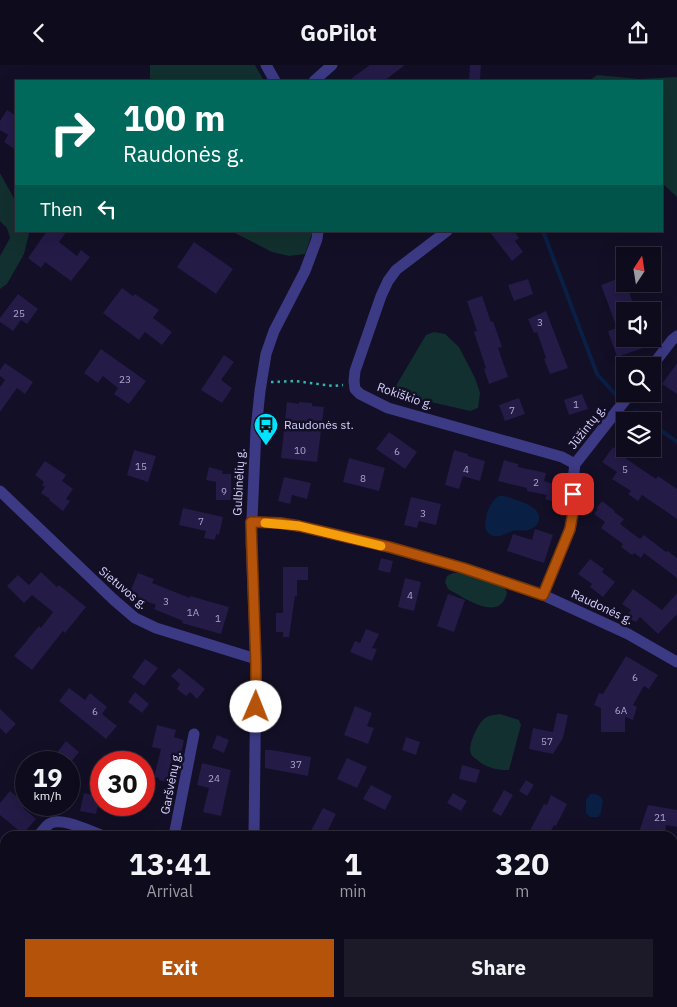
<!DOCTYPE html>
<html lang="en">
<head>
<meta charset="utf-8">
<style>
	body { margin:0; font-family:"IBM Plex Sans",sans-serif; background:#1c1929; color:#f1f3f6; height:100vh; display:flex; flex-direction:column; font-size:19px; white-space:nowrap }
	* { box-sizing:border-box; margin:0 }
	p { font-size:16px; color:#9b9ba3 }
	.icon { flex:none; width:28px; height:28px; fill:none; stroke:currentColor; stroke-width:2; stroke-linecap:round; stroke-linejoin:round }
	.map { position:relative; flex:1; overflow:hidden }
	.side { position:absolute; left:0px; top:766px; width:678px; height:176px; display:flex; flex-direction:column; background:#0e0b1c; border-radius:15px 15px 0 0; box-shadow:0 5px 20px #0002,0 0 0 1px #2e2b3b }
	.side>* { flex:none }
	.banner { position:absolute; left:15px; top:15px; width:648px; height:152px; border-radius:0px; box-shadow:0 5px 20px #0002,0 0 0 1px #2e2b3b; background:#00695c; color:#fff; overflow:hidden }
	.needle { width:32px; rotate:12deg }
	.controls { position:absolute; left:616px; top:182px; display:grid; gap:10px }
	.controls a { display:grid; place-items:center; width:45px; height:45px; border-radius:0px; background:#0e0b1c; box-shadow:0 5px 20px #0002,0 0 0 1px #2e2b3b; font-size:25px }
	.speed { position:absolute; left:15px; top:686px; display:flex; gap:10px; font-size:25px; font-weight:700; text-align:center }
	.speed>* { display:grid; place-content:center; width:65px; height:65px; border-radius:50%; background:#0e0b1c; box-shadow:0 5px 20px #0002,0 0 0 1px #2e2b3b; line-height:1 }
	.speed small { font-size:12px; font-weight:400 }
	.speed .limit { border:8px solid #d22; background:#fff; color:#111 }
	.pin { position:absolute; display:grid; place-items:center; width:42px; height:42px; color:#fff; margin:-21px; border-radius:10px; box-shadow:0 2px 8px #0006 }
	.me { position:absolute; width:55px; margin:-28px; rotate:1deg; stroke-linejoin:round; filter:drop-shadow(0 0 4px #0008) }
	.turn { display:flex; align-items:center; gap:18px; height:105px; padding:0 25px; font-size:22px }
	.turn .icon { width:65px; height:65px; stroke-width:2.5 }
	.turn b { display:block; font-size:35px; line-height:42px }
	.then { display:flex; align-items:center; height:48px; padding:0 25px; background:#0003; gap:10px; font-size:19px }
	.eta { display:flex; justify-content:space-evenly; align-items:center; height:85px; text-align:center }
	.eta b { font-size:30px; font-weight:700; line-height:35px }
	.action { display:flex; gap:10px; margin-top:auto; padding:10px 25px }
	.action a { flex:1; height:58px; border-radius:0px; background:#b45309; color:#fff; font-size:20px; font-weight:700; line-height:58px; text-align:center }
	.action a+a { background:#1c1929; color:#f1f3f6 }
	header { display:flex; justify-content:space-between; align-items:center; height:65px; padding:0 25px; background:#0e0b1c; font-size:22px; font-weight:700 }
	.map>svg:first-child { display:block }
</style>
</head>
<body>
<header><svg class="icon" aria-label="back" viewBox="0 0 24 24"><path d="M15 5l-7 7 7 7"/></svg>GoPilot<svg class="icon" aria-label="share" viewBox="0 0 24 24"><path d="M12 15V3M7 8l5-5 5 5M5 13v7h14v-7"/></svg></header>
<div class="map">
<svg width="677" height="942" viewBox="0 0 677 942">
	<rect width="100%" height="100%" fill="#130f26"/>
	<path fill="#12302f" d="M 150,0 L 255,0 L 264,16 L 151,16 L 150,13 Z
		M 597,10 L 639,14 L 677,12 L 677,132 L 661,117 L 661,16 L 589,16 Z
		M 0,108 L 16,137 L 16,166 L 28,166 L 29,169 L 24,189 L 7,219 L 0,224 L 0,191 L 10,173 L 7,163 L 0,156 Z
		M 231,166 L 313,166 L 305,189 L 289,191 L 272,187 Z
		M 434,267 L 445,269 L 459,282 L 475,313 L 480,328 L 478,343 L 470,346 L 396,329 L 394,325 L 397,319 L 426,270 Z
		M 453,508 L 460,508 L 503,521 L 507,527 C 501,559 465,533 448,524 L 445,517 L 447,511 Z
		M 500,649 L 519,655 L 521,660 L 509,705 C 496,705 486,703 476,694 C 474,693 472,691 471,689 C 467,681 478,658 485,653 C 489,650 495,650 500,649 Z"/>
	<path fill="#0a1f44" d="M 499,431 L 504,431 C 515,435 542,440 539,455 C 538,460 533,464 528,465 C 523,466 518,465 513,466 C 505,468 499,474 491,470 C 485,467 484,460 486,453 C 487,445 492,435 499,431 Z
		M 590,729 C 596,728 600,730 603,735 L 601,748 L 598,752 L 590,752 L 586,748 L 586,735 Z
		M 677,837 L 677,859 L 673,863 L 673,843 Z"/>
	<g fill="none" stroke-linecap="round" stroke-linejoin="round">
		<path stroke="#0a1f44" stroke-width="4" d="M 543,166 L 597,309 L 615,329
			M 635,347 L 648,356
			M 652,359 L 677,377"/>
	</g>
	<path fill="#241b47" d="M 370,0 L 405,0 L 384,16 L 348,16 Z
		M 470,0 L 481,0 L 480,15 L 469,14 Z
		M 7,45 L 16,51 L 16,85 L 4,77 L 8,70 L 0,65 L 0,56 Z
		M 47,166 L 67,166 L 59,177 L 77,191 L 81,185 L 90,192 L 71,216 L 45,197 L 41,203 L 28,193 Z
		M 489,166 L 514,166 L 519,173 L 515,176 L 523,187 L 512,196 Z
		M 194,177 L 233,204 L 216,229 L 177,202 Z
		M 620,213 L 624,224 L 628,223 L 633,239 L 625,242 L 625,274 L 644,274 L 646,282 L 617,292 L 608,266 L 617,263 L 601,220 Z
		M 528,214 L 533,229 L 514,236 L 508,220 Z
		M 122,223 L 133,231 L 135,229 L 159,245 L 153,253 L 172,267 L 162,280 L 145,267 L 139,275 L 103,248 Z
		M 18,229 L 38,244 L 27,259 L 21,255 L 13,266 L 0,257 L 0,253 Z
		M 482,231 L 491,257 L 493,256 L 502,282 L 498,283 L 508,312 L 489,319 L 484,304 L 486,303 L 474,267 L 477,266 L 467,236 Z
		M 546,246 L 568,303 L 550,309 L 544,294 L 546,293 L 537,267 L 534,268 L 528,254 Z
		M 101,284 L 146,316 L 129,339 L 114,329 L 118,323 L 103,311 L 98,318 L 84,308 Z
		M 224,290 L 234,297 L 221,315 L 232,323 L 222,338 L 201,325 Z
		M 5,298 L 33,317 L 25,329 L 17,323 L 0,347 L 0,322 L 5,315 L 0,311 L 0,305 Z
		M 677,298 L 677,329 L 662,319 Z
		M 582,329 L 588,344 L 569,350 L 564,335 Z
		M 519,333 L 525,349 L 505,356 L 499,340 Z
		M 287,337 L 299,339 L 299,337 L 312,338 L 312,341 L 324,342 L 317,397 L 281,393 Z
		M 389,367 L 417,387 L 405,404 L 376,384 Z
		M 613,382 L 627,391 L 625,393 L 656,414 L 658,411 L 677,424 L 677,454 L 642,430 L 638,436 L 628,429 L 631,426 L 612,414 L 617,407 L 602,397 Z
		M 134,385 L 156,391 L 148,417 L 127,410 Z
		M 454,385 L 468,389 L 468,391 L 485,396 L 480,416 L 463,411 L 459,424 L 445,420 Z
		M 349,393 L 385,403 L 379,426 L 343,417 Z
		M 504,395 L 518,399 L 518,402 L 546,408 L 544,416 L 562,422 L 557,438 L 545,434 L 547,430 L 527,426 L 527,423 L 498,416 Z
		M 45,396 L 66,410 L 62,416 L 73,424 L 66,434 L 70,436 L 63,446 L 49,435 L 50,434 L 41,428 L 45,422 L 42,420 L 44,417 L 35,410 Z
		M 209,402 L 223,406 L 222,409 L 231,409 L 232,435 L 216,435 L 216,417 L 206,415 Z
		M 284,412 L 311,418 L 307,434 L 292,430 L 290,439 L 278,436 Z
		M 411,432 L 441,439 L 436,460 L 419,456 L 417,463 L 404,460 Z
		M 602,436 L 615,446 L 614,447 L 624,454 L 620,459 L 640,474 L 644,470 L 666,487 L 668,486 L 677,493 L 677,513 L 644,488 L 641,493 L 634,488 L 632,490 L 621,482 L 623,479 L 601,463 L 605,457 L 594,449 L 597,445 L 596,444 Z
		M 183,443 L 223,452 L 219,470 L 216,469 L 215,475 L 204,473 L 206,466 L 179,460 Z
		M 535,464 L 553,470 L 544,498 L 507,486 L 513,469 L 532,475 Z
		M 381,493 L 393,496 L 390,508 L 378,505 Z
		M 590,494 L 604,504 L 602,507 L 615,517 L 603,532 L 590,522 L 592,519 L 578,509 Z
		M 283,502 L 308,502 L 308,515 L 297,515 L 297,531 L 295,531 L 289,572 L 283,572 L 283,567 L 276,567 L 276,548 L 283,548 Z
		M 41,507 L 57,522 L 59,520 L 86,542 L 65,568 L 63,566 L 32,605 L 14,591 L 39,561 L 41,563 L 53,547 L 32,530 L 24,538 L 7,521 L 18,510 L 29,520 Z
		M 138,508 L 154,514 L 152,518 L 190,533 L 190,531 L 229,542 L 221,569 L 182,558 L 183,556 L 154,544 L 156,540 L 129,529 Z
		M 405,513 L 421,517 L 414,546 L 398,542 Z
		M 633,524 L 662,545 L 677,528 L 677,549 L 658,569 L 640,552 L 636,557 L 626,552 L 631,545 L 622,539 Z
		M 448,529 L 465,535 L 454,567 L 437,561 Z
		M 366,564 L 379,569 L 372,583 L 377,584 L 372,596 L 350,587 L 355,576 L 360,578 Z
		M 626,591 L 658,610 L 649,624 L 644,621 L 633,640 L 637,642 L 633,655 L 625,652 L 625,667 L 601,667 L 601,643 L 594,640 L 599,628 L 603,629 Z
		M 145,594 L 158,603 L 144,621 L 132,612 Z
		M 179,603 L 205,624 L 197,634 L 190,627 L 186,631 L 177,624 L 180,619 L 171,611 Z
		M 69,623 L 85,635 L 90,628 L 107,642 L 102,649 L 117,661 L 106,674 L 59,636 Z
		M 135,627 L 149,639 L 142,648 L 128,637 Z
		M 355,641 L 372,648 L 367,661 L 374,663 L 368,679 L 344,670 Z
		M 0,644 L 16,659 L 6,669 L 0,663 Z
		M 557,648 L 568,650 L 563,673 L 553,689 L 529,684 L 533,663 L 553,667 Z
		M 157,660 L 176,665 L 174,672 L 184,675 L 178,702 L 180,702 L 177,716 L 171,715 L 170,718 L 159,715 L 159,713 L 154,712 L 161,684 L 152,682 Z
		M 217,670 L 229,675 L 224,688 L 212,683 Z
		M 406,672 L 420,677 L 416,690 L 402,685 Z
		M 66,676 L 79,687 L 70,698 L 59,698 L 53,693 Z
		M 265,685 L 272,685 L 311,692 L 308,711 L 265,703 Z
		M 347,693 L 367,702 L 357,723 L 337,714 Z
		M 202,698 L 231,705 L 221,751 L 203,747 L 209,723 L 197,720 Z
		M 462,700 L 480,705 L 476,718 L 459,714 Z
		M 526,715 L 534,720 L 527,731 L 519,726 Z
		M 371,720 L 392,731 L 385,745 L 363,734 Z
		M 504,725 L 513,730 L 501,751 L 492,746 Z
		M 10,726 L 26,739 L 23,743 L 36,754 L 23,769 L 0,750 L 0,738 Z
		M 84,728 L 100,731 L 96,749 L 80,746 Z
		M 453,728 L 467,736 L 461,746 L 447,738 Z
		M 551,730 L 567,739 L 556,761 L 554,760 L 548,771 L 527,771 L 544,739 L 547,740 Z
		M 648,740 L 677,745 L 677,762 L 666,760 L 665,771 L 639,767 Z
		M 323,743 L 336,749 L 325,771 L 308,771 Z"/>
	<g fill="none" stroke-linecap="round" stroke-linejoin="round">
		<path stroke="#2fb8b0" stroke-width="2.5" stroke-dasharray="2.5 4" stroke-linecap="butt" d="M 271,317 L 295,316 L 333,321 L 343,320"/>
		<path stroke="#3d3a85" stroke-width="11" d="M 266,0 L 275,16
			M 314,16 L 332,0
			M 447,166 L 396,205 L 388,216 L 381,231 L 355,306 L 354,316 L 355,324 L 360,329 L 388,343 L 562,392 L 575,399
			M 652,301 L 672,275 L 677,271
			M 0,426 L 114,535 L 135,553 L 156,563 L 256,594
			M 251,457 L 280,458 L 299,461 L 389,482 L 463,503 L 543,530 L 628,569 L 677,597
			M 543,530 L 570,464 L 573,447 L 573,414 L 575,399 L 630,329
			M 38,771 C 42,767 45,762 49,759 C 62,751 91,767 104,771
			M 174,771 L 194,669
			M 254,771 L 256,600 L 251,476 L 256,365 L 260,326 L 266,289 L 274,266 L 305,206 L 317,174 L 318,166
			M 0,821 L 5,814
			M 145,942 L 146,938
			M 243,942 L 244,938
			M 444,942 L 447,938"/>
	</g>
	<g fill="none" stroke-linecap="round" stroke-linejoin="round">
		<defs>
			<path id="route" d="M 256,642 L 256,600 L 251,457 L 280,458 L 299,461 L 389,482 L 463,503 L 543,530 L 570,464 L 573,447 L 573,429"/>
		</defs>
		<use href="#route" stroke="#753606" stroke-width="12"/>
		<use href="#route" stroke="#b45309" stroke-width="9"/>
		<path stroke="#f59e0b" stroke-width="9" d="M 265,458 L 299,461 L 381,481"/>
	</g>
	<defs>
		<symbol id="bus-pin" viewBox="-11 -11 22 30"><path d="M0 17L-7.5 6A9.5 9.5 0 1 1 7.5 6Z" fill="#00e5ff" stroke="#130f26"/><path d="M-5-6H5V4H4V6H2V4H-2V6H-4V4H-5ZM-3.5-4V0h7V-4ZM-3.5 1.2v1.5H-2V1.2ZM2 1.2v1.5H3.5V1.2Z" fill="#111"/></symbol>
	</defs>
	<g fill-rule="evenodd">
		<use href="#bus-pin" x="252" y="346" width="28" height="38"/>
	</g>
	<g text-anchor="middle" stroke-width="5" stroke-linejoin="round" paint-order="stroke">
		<g font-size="10" fill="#aca6d1">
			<text x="19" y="252">25</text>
			<text x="540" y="261">3</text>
			<text x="125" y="318">23</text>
			<text x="576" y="343">1</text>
			<text x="512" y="349">7</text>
			<text x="300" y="389">10</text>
			<text x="397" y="390">6</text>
			<text x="141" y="405">15</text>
			<text x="466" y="408">4</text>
			<text x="625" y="408">5</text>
			<text x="363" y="417">8</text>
			<text x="536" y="421">2</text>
			<text x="224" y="430">9</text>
			<text x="423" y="452">3</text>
			<text x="201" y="460">7</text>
			<text x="410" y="534">4</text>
			<text x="166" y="540">3</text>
			<text x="193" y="551">1A</text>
			<text x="218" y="557">1</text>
			<text x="635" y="616">6</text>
			<text x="621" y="649">6A</text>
			<text x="95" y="650">6</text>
			<text x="547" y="680">57</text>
			<text x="296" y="703">37</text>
			<text x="214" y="717">24</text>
			<text x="660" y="756">21</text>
		</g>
		<g font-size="12" fill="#d9d4ff" stroke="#130f26">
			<text transform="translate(405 331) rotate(19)" y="4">Rokiškio g.</text>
			<text transform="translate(587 362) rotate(-52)" y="4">Jūžintų g.</text>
			<text transform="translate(239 417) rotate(-87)" y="4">Gulbinėlių g.</text>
			<text transform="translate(123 523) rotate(40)" y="4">Sietuvos g.</text>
			<text transform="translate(602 542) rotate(25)" y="4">Raudonės g.</text>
			<text transform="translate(171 718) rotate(-79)" y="4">Garšvėnų g.</text>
		</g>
		<g font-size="12" fill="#d9d4ff" stroke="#130f26" text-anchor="start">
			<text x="284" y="364">Raudonės st.</text>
		</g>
	</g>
</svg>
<div class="controls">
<a><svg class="needle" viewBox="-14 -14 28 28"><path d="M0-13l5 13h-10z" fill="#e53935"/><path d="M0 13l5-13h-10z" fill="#9b9ba3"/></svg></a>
<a><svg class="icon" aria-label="sound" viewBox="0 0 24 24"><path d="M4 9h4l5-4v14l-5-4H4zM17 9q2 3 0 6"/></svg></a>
<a><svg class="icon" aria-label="search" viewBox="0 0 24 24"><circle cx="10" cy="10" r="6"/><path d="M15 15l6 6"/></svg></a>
<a><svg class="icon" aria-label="layers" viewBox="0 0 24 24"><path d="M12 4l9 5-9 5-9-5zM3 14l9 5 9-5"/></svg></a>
</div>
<div class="speed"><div>19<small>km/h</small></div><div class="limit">30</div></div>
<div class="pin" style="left:573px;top:429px;background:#d93025"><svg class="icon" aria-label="arrive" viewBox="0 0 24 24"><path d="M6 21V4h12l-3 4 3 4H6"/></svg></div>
<svg class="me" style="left:256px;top:642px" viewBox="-20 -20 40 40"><circle r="19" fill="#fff"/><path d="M0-13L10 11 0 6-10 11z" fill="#b45309"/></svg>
<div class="banner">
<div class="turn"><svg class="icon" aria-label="right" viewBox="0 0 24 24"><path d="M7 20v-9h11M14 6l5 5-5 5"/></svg><div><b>100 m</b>Raudonės g.</div></div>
<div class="then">Then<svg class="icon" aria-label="left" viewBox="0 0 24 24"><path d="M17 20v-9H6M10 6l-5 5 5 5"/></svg></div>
</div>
<section class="side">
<div class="eta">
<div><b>13:41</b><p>Arrival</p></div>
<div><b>1</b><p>min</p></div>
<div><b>320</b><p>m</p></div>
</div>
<div class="action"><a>Exit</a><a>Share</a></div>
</section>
</div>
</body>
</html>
